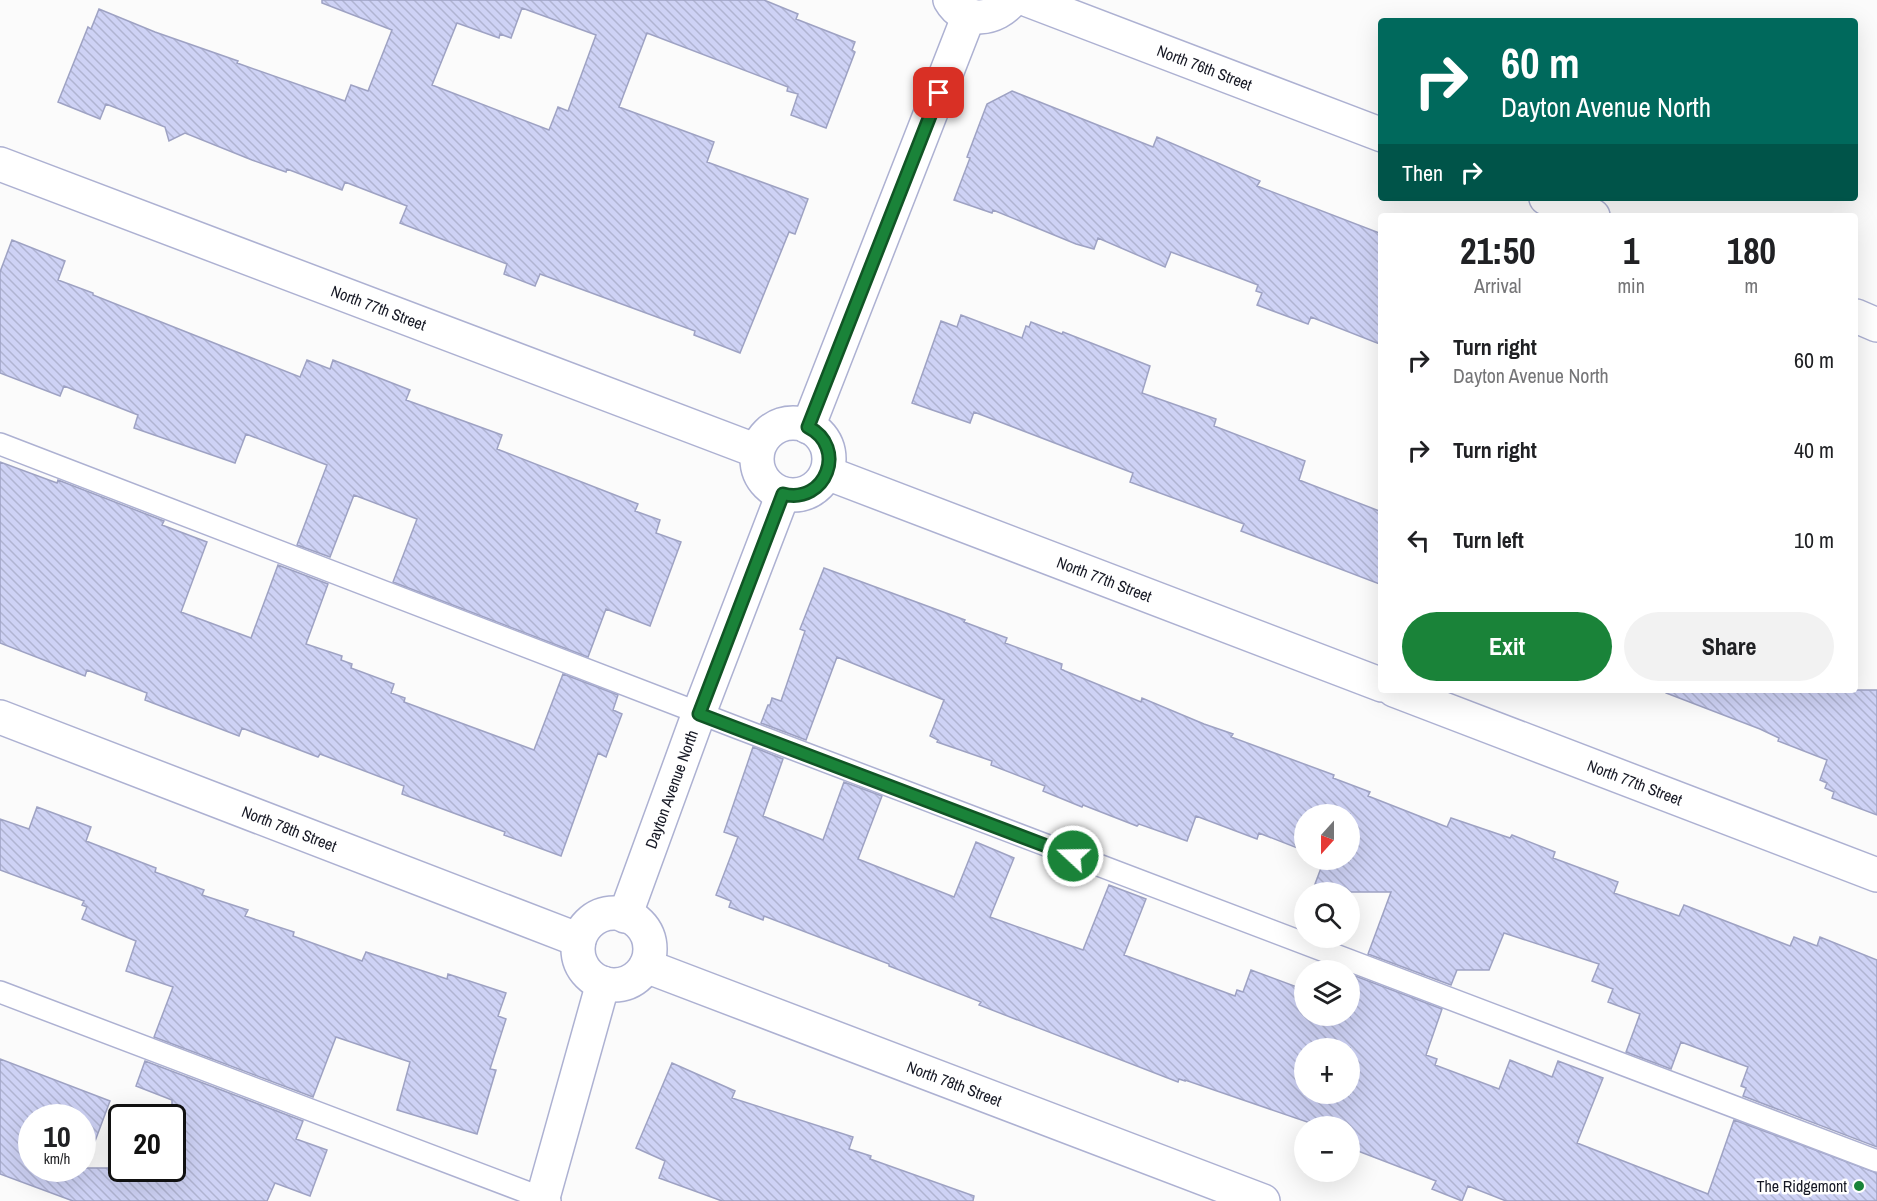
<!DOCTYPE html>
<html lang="en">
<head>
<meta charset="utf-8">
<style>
	body { margin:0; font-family:"Archivo Narrow",sans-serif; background:#f2f2f2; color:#202124; height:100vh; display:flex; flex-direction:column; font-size:22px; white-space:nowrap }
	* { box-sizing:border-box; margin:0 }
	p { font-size:20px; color:#757577 }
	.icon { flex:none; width:33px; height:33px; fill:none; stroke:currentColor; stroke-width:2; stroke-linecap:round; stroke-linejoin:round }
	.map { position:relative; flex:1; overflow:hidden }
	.sheet { position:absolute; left:1378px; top:213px; width:480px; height:480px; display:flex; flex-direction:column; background:#fff; border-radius:6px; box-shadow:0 6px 24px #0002 }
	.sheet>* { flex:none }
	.top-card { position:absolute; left:1378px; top:18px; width:480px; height:183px; border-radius:6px; box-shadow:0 6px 24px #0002; background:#00695c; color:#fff; overflow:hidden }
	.needle { width:39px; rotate:201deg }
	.controls { position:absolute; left:1294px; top:804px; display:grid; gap:12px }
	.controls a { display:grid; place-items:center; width:66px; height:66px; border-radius:50%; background:#fff; box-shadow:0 6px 24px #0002; font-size:30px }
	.speed { position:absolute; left:18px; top:1104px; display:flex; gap:12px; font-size:30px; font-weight:700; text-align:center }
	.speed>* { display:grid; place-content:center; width:78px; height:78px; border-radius:50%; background:#fff; box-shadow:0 6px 24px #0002; line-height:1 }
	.speed small { font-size:15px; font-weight:400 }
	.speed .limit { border:3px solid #111; border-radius:9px; background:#fff; color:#111 }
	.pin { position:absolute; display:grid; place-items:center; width:51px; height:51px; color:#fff; margin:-26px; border-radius:12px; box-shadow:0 3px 9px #0006 }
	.me { position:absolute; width:66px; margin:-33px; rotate:291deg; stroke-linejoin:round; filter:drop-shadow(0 0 4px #0008) }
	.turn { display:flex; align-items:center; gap:21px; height:126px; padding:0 24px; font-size:27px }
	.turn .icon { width:78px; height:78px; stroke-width:2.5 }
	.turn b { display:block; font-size:42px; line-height:51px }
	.then { display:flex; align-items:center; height:57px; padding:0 24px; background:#0003; gap:12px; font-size:22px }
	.eta { display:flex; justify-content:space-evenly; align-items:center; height:102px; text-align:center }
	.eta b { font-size:36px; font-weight:800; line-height:42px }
	.primary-button { display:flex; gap:12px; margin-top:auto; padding:12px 24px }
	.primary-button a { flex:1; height:69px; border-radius:36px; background:#1a8339; color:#fff; font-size:24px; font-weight:800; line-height:69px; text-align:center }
	.primary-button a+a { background:#f2f2f2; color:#202124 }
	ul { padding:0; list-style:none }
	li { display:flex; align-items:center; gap:18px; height:90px; padding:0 24px }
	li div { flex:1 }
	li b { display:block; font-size:22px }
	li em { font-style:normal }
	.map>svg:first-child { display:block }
</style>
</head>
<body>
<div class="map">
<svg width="1877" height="1201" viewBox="0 0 1877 1201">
	<defs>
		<pattern id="building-back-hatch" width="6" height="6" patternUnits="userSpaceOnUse" patternTransform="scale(1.5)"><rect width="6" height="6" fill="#ced2f5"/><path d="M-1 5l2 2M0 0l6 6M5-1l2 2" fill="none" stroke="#b0b4d2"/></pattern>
	</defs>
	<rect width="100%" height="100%" fill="#fbfbfb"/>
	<path fill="url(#building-back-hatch)" stroke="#9ea2c3" stroke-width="1.5" fill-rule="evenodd" d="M 322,0 L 764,0 L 798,14 L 796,19 L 855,42 L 852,50 L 855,52 L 826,128 L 791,115 L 798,94 L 787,91 L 788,87 L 647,33 L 619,107 L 714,142 L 707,162 L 808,199 L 795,234 L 789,232 L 740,353 L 694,335 L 695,331 L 540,274 L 535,286 L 504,274 L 507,264 L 400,223 L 407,206 L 345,182 L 342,190 L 287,169 L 286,172 L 252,160 L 185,133 L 169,141 L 165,127 L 106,104 L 100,119 L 58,102 L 88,27 L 91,29 L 99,9 L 155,32 L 238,61 L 237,63 L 345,101 L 351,85 L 368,91 L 392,30 L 322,3 ZM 522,8 L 596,35 L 568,111 L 558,107 L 549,130 L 432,85 L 457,23 L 499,38 L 500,34 L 511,38 Z
		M 1012,91 L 1153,147 L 1157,137 L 1260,181 L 1257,186 L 1382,234 L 1382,345 L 1311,317 L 1308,324 L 1257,305 L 1262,293 L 1256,291 L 1258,285 L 1171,252 L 1165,267 L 1098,238 L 1094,249 L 1076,244 L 993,210 L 992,213 L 954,200 L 970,158 L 967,157 L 987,104 Z
		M 12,240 L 65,261 L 58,280 L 93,293 L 93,295 L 300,377 L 307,360 L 330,369 L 333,360 L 410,390 L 406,400 L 502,435 L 497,449 L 638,504 L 635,511 L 660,520 L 656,533 L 681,542 L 650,626 L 606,609 L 588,657 L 393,582 L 417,519 L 354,495 L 330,557 L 297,545 L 327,465 L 246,434 L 235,463 L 134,428 L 138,415 L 64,386 L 60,396 L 0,373 L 0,272 Z
		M 961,315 L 1022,338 L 1026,326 L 1029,327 L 1031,322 L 1062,334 L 1063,332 L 1150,366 L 1142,393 L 1216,419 L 1214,426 L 1305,461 L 1299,480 L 1382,512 L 1382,585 L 1241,531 L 1244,524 L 1130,482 L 1133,473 L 974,412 L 970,423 L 912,403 L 941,321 L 957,327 Z
		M 0,462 L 57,483 L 58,480 L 164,521 L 162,525 L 207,542 L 181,612 L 251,638 L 278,565 L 328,584 L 306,644 L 342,656 L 341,660 L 352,664 L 351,668 L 394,684 L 391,693 L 405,698 L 404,702 L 534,750 L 563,674 L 618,695 L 613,710 L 622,714 L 606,757 L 598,753 L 561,856 L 504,835 L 505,832 L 402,794 L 404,786 L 320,754 L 318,757 L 242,728 L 239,736 L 145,700 L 147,693 L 87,670 L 85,676 L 0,643 Z
		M 824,568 L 965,620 L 964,622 L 1007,638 L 1005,643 L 1062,664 L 1061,669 L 1065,671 L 1141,702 L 1142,698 L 1204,724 L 1233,734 L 1231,737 L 1334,775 L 1333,778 L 1370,792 L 1368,796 L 1447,827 L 1451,818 L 1510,838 L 1512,835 L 1555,852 L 1553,858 L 1618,882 L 1614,893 L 1679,916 L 1684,905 L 1790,946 L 1794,937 L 1817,946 L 1820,937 L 1877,960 L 1877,1147 L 1743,1096 L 1746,1088 L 1741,1086 L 1748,1067 L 1681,1042 L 1671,1069 L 1626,1052 L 1640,1014 L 1608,1002 L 1613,989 L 1592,981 L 1599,964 L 1504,933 L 1489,970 L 1457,970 L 1451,985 L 1368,954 L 1391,892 L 1312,892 L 1321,868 L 1318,867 L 1321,860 L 1350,860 L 1350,814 L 1305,814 L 1305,851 L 1259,833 L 1257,839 L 1196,816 L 1187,841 L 1139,824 L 1137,826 L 1083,805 L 1082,807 L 1043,791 L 1045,786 L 991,765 L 992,761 L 937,742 L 938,740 L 930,736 L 944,700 L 837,657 L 806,740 L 761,723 L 768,705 L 770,705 L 772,698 L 781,701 L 805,631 L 800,629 Z
		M 1666,690 L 1877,690 L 1877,815 L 1832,798 L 1834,792 L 1825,788 L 1827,783 L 1820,780 L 1827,760 L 1778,741 L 1779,738 L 1760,729 L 1666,693 Z
		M 753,747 L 783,759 L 763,816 L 823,840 L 844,782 L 882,796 L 858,859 L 954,897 L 976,842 L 1014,858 L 990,917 L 1083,950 L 1109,885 L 1146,899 L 1124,955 L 1235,996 L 1237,990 L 1243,992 L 1251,970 L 1305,990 L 1305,1016 L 1350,1016 L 1350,974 L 1442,1009 L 1426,1055 L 1437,1059 L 1435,1065 L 1499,1089 L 1510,1060 L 1552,1077 L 1558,1061 L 1603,1078 L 1577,1143 L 1708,1194 L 1734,1120 L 1877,1173 L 1877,1201 L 1506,1201 L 1468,1186 L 1462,1201 L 1432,1189 L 1436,1181 L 1350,1148 L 1350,1126 L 1319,1126 L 1185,1080 L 1185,1081 L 1179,1079 L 1178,1082 L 979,1005 L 981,1002 L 889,966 L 889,964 L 764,916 L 763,920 L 729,907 L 731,901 L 716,895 L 738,837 L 724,832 ZM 1305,1048 L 1350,1048 L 1350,1094 L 1305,1094 Z
		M 37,807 L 91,827 L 86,841 L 156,868 L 155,872 L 204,890 L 202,895 L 248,910 L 245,916 L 294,932 L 293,936 L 362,961 L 366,952 L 447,979 L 448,974 L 506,993 L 498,1016 L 506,1019 L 490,1069 L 496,1070 L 477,1134 L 397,1110 L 410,1062 L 336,1037 L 313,1097 L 154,1037 L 173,987 L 126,971 L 136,941 L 82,919 L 87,907 L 82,905 L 84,901 L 0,870 L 0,819 L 29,829 Z
		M 0,1059 L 110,1101 L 85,1168 L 172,1168 L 172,1100 L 136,1086 L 145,1061 L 303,1121 L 296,1139 L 327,1150 L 310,1196 L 275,1183 L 267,1201 L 73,1201 L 0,1174 ZM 32,1118 L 82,1118 L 82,1168 L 32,1168 Z
		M 672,1063 L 735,1091 L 732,1098 L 853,1137 L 849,1149 L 871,1156 L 870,1159 L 974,1196 L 973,1201 L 722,1201 L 659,1178 L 665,1161 L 636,1148 Z"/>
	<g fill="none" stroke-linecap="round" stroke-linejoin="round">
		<defs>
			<path id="lane" d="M 0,444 L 738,728 L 1877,1161
				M 0,992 L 550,1201"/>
			<g id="street">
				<path d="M 950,0 C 964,25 997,20 1012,0"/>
				<path id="s1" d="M 1028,0 L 1382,135"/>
				<path id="s2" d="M 0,164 L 757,451"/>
				<path d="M 1546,198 L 1593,216"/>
				<path d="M 1856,316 L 1877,325"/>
				<circle cx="793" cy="459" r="36"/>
				<path d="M 808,427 L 969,15"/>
				<path id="s3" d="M 827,473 L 1382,685"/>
				<path id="s4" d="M 1394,690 L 1877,875"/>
				<path id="s5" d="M 0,717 L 579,940"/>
				<circle cx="614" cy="949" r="36"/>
				<path id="s6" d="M 625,916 L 699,713 L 783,494"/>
				<path id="s7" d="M 646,966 L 1263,1201"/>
				<path d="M 542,1201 L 603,983"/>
			</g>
		</defs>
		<use href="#lane" stroke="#adb1d2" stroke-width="24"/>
		<use href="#street" stroke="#adb1d2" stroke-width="36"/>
		<use href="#lane" stroke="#fff" stroke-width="21"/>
		<use href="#street" stroke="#fff" stroke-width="33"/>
	</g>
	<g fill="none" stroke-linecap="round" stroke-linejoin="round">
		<defs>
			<path id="route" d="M 939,93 L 808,427 C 848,447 826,505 783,494 L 699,714 L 1073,856"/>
		</defs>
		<use href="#route" stroke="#115525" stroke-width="15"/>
		<use href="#route" stroke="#1a8339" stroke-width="10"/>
	</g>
	<circle fill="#1a8339" stroke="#fff" stroke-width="2" cx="1859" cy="1186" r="6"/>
	<g text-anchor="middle" stroke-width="5" stroke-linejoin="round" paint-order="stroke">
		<g font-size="16" fill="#161824" stroke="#fff">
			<text dy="6" stroke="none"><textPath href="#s1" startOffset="189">North 76th Street</textPath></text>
			<text dy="6" stroke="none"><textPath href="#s2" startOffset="405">North 77th Street</textPath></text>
			<text dy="6" stroke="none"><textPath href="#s3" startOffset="297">North 77th Street</textPath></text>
			<text dy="6" stroke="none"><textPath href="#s4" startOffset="258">North 77th Street</textPath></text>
			<text dy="6" stroke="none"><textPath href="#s6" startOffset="135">Dayton Avenue North</textPath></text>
			<text dy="6" stroke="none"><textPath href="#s5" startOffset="310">North 78th Street</textPath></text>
			<text dy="6" stroke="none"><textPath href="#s7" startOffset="330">North 78th Street</textPath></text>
		</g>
		<g font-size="16" fill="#161824" stroke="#fff" text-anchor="end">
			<text x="1847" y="1192">The Ridgemont</text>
		</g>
	</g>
</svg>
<div class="controls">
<a><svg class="needle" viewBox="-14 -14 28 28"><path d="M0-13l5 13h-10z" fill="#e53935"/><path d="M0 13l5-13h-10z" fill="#757577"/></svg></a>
<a><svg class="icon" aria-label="search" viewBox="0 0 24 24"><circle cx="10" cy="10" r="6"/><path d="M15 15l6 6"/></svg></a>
<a><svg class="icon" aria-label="layers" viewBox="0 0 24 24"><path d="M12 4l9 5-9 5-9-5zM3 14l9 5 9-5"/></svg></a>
<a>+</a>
<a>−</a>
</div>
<div class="speed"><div>10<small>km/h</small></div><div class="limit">20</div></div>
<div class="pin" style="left:939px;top:93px;background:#d93025"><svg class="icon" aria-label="arrive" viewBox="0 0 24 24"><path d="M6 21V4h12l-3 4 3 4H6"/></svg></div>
<svg class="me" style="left:1073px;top:856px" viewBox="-20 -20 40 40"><circle r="17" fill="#1a8339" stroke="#fff" stroke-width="3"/><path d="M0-11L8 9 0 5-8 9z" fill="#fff"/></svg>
<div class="top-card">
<div class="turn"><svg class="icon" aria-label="right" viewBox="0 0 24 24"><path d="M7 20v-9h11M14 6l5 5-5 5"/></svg><div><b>60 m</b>Dayton Avenue North</div></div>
<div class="then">Then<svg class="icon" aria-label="right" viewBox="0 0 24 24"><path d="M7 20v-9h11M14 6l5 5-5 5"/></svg></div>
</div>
<section class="sheet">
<div class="eta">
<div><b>21:50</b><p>Arrival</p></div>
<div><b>1</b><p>min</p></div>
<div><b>180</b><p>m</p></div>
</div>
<ul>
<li><svg class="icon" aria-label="right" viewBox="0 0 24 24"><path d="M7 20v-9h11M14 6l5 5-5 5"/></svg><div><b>Turn right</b><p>Dayton Avenue North</p></div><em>60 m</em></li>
<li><svg class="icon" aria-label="right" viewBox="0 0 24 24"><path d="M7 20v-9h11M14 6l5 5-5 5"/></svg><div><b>Turn right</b></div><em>40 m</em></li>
<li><svg class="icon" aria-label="left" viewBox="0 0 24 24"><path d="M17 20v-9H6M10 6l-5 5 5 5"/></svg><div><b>Turn left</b></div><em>10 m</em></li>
</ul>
<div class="primary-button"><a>Exit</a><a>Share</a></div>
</section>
</div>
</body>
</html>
